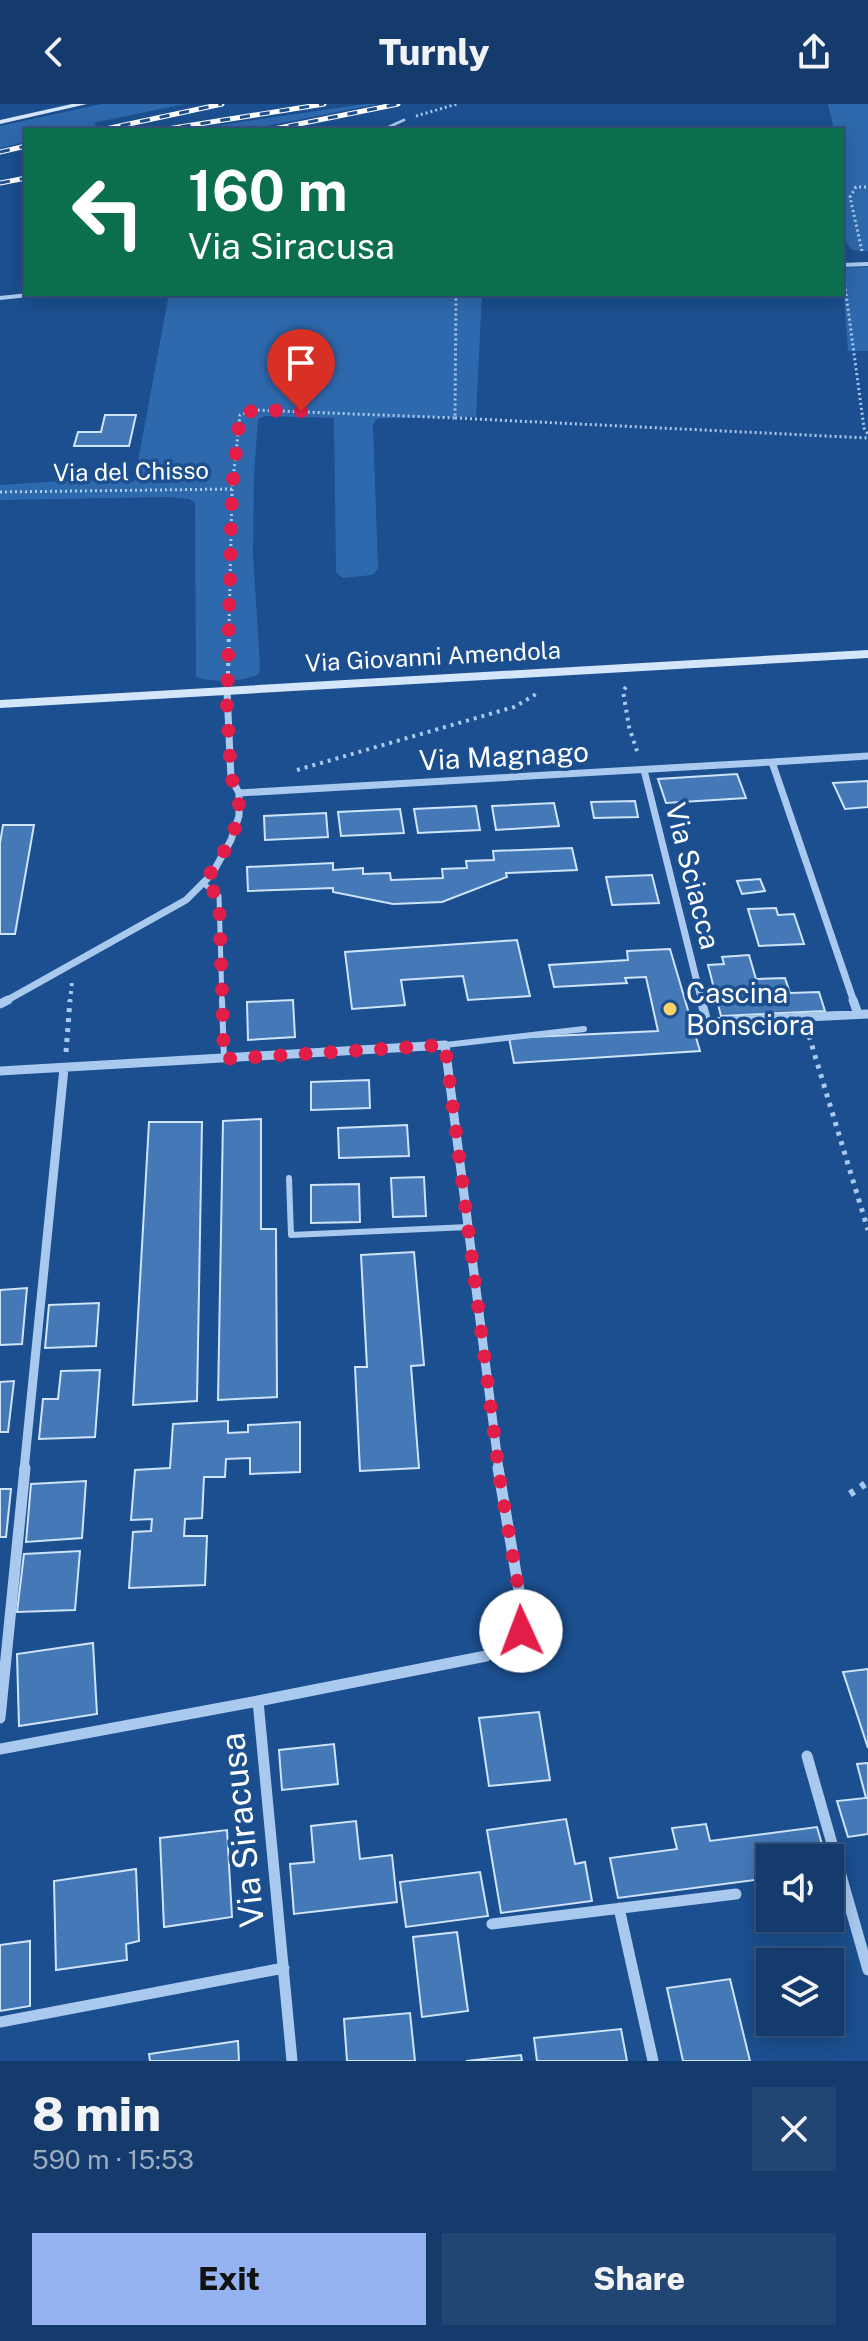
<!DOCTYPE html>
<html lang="en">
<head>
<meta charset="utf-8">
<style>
	body { margin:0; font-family:"Public Sans",sans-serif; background:#214673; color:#f1f3f6; height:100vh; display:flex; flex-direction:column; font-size:30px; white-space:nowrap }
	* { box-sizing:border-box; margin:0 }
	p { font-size:26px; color:#9dadc1 }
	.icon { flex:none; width:44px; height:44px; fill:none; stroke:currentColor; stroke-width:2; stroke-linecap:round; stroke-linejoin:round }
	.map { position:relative; height:1957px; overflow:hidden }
	.drawer { display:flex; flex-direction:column; background:#143b6b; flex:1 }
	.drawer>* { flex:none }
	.top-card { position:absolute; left:24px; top:24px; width:820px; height:168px; border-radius:0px; box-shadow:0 4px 20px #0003,0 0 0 2px #33557e; background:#0b6e4f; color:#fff; overflow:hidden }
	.buttons { position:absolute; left:756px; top:1740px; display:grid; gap:16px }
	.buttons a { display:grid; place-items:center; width:88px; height:88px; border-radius:0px; background:#143b6b; box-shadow:0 4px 20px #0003,0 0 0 2px #33557e; font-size:40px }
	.pin { position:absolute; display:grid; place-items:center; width:68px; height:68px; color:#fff; margin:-82px -34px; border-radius:50% 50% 50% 0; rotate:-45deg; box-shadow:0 0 8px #0007 }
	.pin .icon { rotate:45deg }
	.me { position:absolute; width:88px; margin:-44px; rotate:358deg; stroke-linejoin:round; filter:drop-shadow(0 0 6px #0008) }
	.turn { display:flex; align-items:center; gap:28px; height:168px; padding:0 32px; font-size:36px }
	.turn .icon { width:104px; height:104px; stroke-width:2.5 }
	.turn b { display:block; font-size:56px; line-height:68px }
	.round { display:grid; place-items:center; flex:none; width:84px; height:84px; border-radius:0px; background:#214673 }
	.headline { display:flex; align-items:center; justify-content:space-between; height:136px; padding:0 32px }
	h1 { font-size:48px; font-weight:800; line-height:60px }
	.action { display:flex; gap:16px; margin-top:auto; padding:16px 32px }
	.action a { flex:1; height:92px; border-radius:0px; background:#95b2f1; color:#111; font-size:32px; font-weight:800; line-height:92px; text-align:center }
	.action a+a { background:#214673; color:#f1f3f6 }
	header { display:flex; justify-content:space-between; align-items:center; height:104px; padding:0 32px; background:#143b6b; font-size:36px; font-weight:800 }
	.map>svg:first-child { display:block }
</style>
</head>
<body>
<header><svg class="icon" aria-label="back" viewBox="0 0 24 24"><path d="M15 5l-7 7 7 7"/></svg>Turnly<svg class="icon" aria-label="share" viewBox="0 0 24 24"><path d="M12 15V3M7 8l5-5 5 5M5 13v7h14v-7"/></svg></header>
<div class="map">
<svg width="868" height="1957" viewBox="0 0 868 1957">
	<rect width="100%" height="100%" fill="#1b4f8f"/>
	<path fill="#2e69ad" d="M 102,0 L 185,0 L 93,19 L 98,23 L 26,26 L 26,38 L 0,44 L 0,22 Z
		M 365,0 L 378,0 L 246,26 L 186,26 Z
		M 828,0 L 868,0 L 868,147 L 852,146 L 842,133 L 846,126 L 842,123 L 842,80 L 845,77 L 842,26 L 834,26 Z
		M 868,163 L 868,247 L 848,247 L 842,164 Z
		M 169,190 L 482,190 L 476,313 L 387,314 L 377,315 L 373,320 L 378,465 L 372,471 L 343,474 L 336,468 L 334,314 L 265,312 L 258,315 L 254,372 L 253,450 L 260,562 L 259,570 C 241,578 215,579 196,573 L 195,399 L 189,395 L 170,393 L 0,396 L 0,381 L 77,376 L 134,378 Z"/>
	<path fill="#4478b7" stroke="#cfe3fa" stroke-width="2" d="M 105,311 L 136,311 L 129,342 L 74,342 L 78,328 L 101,328 Z
		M 737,670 L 746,694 L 666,699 L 658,675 Z
		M 868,677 L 868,703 L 845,705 L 833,679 Z
		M 635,697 L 638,713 L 594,714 L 591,698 Z
		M 554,699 L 559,722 L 496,726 L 492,702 Z
		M 476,702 L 480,726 L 418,729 L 414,705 Z
		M 400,705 L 404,729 L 341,732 L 338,708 Z
		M 326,709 L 328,733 L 265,736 L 264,712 Z
		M 3,721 L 34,721 L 15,830 L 0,830 L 0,739 Z
		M 572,744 L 577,766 L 506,769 L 507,773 L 442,798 L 393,800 L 333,788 L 333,784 L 248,787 L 247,763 L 333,759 L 333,766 L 363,764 L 363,770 L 390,769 L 391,776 L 443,774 L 442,765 L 467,764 L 466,757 L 494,756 L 493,747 Z
		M 652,771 L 659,799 L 612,801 L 606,773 Z
		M 760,775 L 765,787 L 742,790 L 737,777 Z
		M 776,804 L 778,811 L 794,810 L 804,840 L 759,842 L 748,805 Z
		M 517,836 L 530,892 L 468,896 L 463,872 L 401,876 L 405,901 L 352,905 L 345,848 Z
		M 670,845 L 700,947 L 514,959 L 509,934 L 658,927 L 646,873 L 625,874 L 627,879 L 554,883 L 549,861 L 628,856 L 627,847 Z
		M 749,851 L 756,875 L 785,874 L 790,889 L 819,888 L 825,907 L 721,912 L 708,861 L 724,860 L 722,853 Z
		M 293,896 L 295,933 L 248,936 L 247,898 Z
		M 369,976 L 370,1004 L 311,1006 L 311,978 Z
		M 261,1015 L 261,1125 L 276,1125 L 277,1293 L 218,1296 L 223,1017 Z
		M 149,1018 L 202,1018 L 197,1297 L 133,1301 Z
		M 407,1021 L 409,1052 L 339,1054 L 338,1024 Z
		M 424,1073 L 426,1112 L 393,1113 L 391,1074 Z
		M 359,1080 L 360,1118 L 311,1119 L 311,1081 Z
		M 414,1148 L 424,1261 L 411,1262 L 419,1364 L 360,1367 L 355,1263 L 367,1263 L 361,1151 Z
		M 27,1184 L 22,1240 L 0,1241 L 0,1186 Z
		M 99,1199 L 96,1242 L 45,1244 L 49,1201 Z
		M 100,1266 L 95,1333 L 39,1335 L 43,1295 L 58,1295 L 61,1267 Z
		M 14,1277 L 8,1328 L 0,1328 L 0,1278 Z
		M 228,1317 L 228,1329 L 248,1328 L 248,1321 L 300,1318 L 300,1368 L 250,1370 L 250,1354 L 226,1355 L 225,1373 L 204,1373 L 202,1414 L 185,1415 L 184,1432 L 207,1432 L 205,1481 L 129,1484 L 133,1428 L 151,1427 L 152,1415 L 131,1416 L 135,1366 L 170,1364 L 173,1320 Z
		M 86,1377 L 82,1434 L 26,1438 L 31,1380 Z
		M 0,1385 L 11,1385 L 6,1433 L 0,1433 Z
		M 80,1447 L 75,1506 L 17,1508 L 24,1450 Z
		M 93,1539 L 97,1610 L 19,1622 L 17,1550 Z
		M 868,1565 L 868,1644 L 843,1568 Z
		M 539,1608 L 550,1676 L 489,1682 L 479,1614 Z
		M 334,1640 L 338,1680 L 282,1686 L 279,1646 Z
		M 868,1659 L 868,1730 L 848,1733 L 837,1697 L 866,1694 L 857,1660 Z
		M 566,1715 L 575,1760 L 585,1758 L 592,1797 L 501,1809 L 487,1726 Z
		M 356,1717 L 360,1755 L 392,1751 L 397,1798 L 294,1810 L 290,1760 L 314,1758 L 311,1722 Z
		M 706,1720 L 710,1737 L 817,1723 L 826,1754 L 770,1754 L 770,1774 L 618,1794 L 610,1754 L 677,1745 L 672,1724 Z
		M 227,1726 L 232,1813 L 164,1823 L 160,1734 Z
		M 136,1765 L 139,1837 L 126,1840 L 127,1856 L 56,1866 L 54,1777 Z
		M 480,1768 L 488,1812 L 406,1823 L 400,1778 Z
		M 457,1828 L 468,1907 L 422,1913 L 413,1833 Z
		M 30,1837 L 30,1902 L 0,1907 L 0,1841 Z
		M 730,1875 L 750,1957 L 683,1957 L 667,1884 Z
		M 410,1909 L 415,1957 L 347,1957 L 344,1915 Z
		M 621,1925 L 627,1957 L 537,1957 L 534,1934 Z
		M 238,1937 L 239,1957 L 150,1957 L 149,1950 Z
		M 521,1951 L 522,1957 L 466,1957 Z"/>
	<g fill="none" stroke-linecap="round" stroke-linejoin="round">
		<path stroke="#a9c9ee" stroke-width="3" stroke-dasharray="2 3" stroke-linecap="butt" d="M 416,12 L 457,0
			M 862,147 L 850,93 L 856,83 L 868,83
			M 844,175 L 864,324 L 868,330
			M 455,314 L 868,334
			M 0,388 L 232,385
			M 229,527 L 232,385 L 240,311 L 255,306 L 455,314 L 456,190"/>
		<path stroke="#a9c9ee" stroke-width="4" stroke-dasharray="3 5" stroke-linecap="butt" d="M 228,570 L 229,525
			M 626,583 L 623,587 L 629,623 L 638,650
			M 297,666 L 514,603 L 538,589
			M 70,898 L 72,878"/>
		<path stroke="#a9c9ee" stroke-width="5" stroke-dasharray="4 6" stroke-linecap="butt" d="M 809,932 L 868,1126
			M 66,948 L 70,896"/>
		<path stroke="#a9c9ee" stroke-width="7" stroke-dasharray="5 8" stroke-linecap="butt" d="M 850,1390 L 868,1378"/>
		<path stroke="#a9c9ee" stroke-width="3" d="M 382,26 L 404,16"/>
		<path stroke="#a9c9ee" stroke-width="5" d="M 204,780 L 219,792 L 222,898"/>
		<path stroke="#a9c9ee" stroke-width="6" d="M 222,896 L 224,955
			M 445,941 L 584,925
			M 289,1074 L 291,1131 L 468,1123"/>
		<path stroke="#a9c9ee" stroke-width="4" d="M 842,161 L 868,160
			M 0,194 L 38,190"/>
		<path stroke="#a9c9ee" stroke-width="7" d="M 644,666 L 702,898
			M 239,689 L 772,658
			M 4,898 L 186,796 L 212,770 L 231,736 L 239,712 L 239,689 L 231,674 L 227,587
			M 854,898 L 772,658 L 868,652"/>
		<path stroke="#a9c9ee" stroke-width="9" d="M 701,896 L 707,918 L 868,910
			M 853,896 L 858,910
			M 0,900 L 8,896
			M 0,967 L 445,941 L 499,1366
			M 24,1366 L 64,964"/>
		<path stroke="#a9c9ee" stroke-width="11" d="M 0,1614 L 25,1364
			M 0,1645 L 258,1597
			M 807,1652 L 868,1866
			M 619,1804 L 653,1957
			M 492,1820 L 736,1790
			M 0,1918 L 284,1864
			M 292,1957 L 258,1597 L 486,1552 L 515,1536 L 524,1516 L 498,1364"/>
		<path fill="#d6e6fa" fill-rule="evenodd" d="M 72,0 L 87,0 L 0,20 L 0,16 Z
			M 868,546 L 868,554 L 0,604 L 0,596 Z"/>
		<defs>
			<path id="rail" d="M 101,26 L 222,0
				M 161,26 L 324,0
				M 269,26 L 398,0
				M 0,48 L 26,42
				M 0,79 L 26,74"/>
		</defs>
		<use href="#rail" stroke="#fff" stroke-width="5"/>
		<use href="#rail" stroke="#1b4f8f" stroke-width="3" stroke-dasharray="10" stroke-linecap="butt"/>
	</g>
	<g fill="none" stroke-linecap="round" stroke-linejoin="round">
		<path stroke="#e11d48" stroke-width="14" stroke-dasharray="0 25.2" d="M 301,307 L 255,306 L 240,311 L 232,385 L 227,602 L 231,674 L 239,689 L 239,712 L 231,736 L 204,780 L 219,792 L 224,955 L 445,941 L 501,1384 L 524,1516 L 521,1527"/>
	</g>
	<circle fill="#ffd166" stroke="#1b4f8f" stroke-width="3" cx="670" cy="905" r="8"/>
	<g text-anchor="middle" stroke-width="7" stroke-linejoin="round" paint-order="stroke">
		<g font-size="24" fill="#fff" stroke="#1b4f8f">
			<text transform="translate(131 368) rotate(-1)" y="8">Via del Chisso</text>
			<text transform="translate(433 553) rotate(-3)" y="8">Via Giovanni Amendola</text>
		</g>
		<g font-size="28" fill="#fff" stroke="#1b4f8f">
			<text transform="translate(504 652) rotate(-3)" y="10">Via Magnago</text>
			<text transform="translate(693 772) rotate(76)" y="10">Via Sciacca</text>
		</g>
		<g font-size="28" fill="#fff" stroke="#1b4f8f" text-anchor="start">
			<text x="686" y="899">Cascina<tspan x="686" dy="32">Bonsciora</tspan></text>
		</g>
		<g font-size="34" fill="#fff" stroke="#1b4f8f">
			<text transform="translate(242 1726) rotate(-96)" y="12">Via Siracusa</text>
		</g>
	</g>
</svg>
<div class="buttons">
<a><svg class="icon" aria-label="sound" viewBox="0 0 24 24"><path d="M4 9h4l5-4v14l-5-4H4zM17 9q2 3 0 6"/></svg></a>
<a><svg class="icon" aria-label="layers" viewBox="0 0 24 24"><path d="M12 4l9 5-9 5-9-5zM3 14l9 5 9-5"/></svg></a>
</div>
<div class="pin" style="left:301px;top:307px;background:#d93025"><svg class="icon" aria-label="arrive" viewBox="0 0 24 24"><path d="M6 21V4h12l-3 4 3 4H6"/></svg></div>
<svg class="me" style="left:521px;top:1527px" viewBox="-20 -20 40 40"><circle r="19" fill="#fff"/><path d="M0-13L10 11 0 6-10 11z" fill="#e11d48"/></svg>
<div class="top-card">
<div class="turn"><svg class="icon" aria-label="left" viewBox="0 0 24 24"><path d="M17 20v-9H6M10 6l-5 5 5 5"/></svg><div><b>160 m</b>Via Siracusa</div></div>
</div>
</div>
<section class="drawer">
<div class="headline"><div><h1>8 min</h1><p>590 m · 15:53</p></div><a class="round"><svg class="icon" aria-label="close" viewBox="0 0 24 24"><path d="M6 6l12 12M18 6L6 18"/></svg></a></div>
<div class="action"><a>Exit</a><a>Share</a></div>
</section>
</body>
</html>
